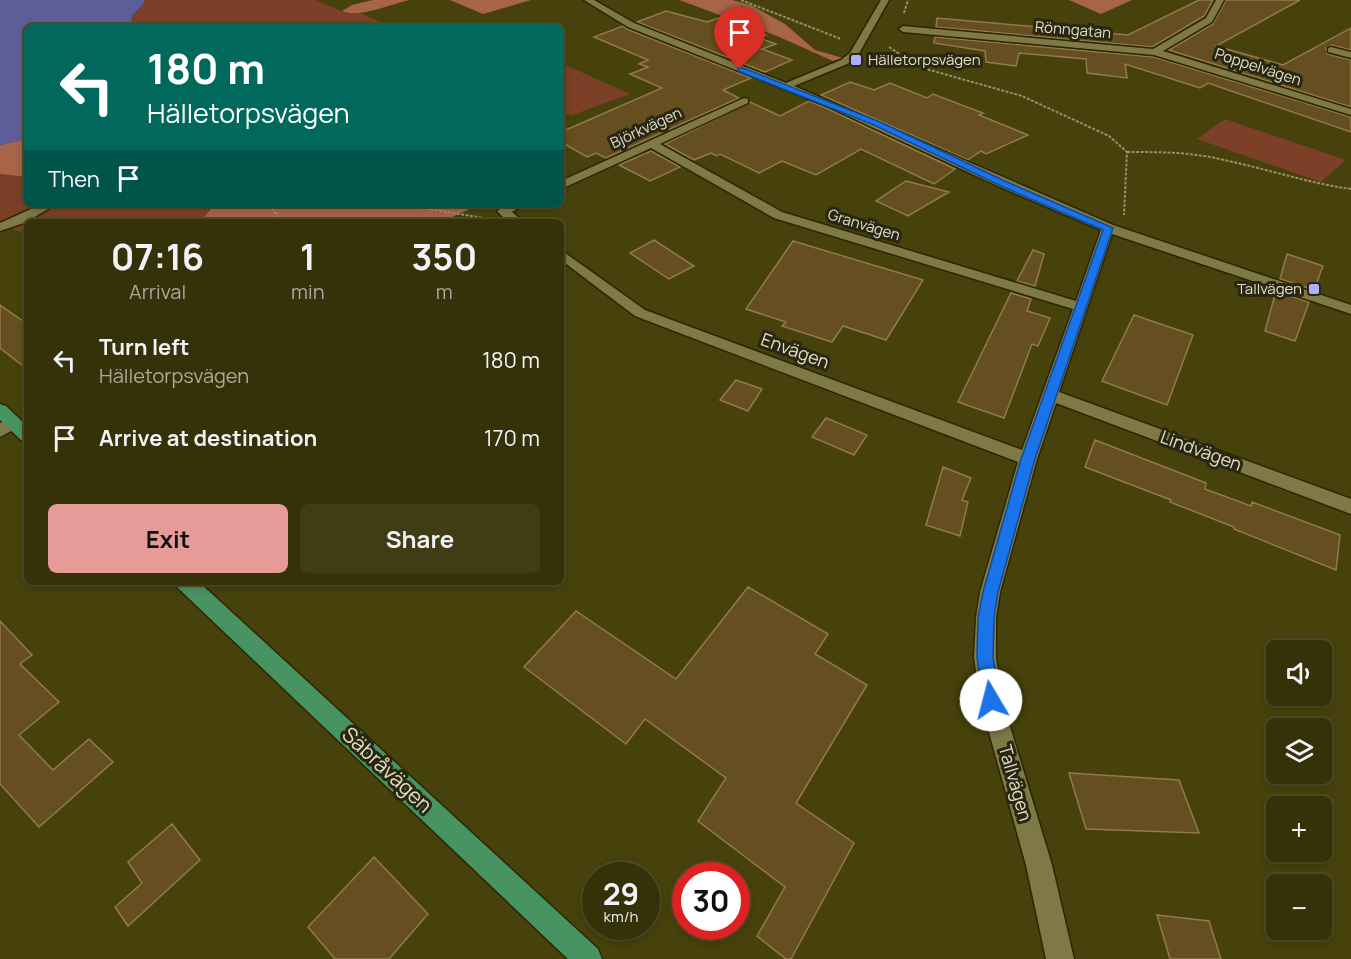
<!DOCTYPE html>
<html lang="en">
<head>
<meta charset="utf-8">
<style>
	body { margin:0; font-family:Manrope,sans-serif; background:#403d16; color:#f1f3f6; height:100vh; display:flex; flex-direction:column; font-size:22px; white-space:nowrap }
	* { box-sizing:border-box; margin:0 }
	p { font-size:20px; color:#aaa99c }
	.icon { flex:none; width:33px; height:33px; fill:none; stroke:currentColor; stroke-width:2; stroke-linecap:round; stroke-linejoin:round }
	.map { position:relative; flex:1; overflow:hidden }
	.drawer { position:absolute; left:24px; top:219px; width:540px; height:366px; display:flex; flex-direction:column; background:#353108; border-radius:9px; box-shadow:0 3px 9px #0003,0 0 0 2px #4f4c29 }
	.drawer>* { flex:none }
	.hud { position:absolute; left:24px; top:24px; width:540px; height:183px; border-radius:9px; box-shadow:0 3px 9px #0003,0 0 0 2px #4f4c29; background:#00695c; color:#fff; overflow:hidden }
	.fabs { position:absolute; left:1266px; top:640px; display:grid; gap:12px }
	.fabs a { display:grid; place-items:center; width:66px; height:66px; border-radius:9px; background:#353108; box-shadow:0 3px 9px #0003,0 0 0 2px #4f4c29; font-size:30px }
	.speed { position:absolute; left:582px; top:862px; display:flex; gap:12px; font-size:30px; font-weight:700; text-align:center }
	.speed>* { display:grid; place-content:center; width:78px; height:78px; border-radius:50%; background:#353108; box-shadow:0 3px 9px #0003,0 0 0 2px #4f4c29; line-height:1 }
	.speed small { font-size:15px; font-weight:400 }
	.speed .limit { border:9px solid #d22; background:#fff; color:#111 }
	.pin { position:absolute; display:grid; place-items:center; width:51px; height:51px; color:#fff; margin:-62px -26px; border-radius:50% 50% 50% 0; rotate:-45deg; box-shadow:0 0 6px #0007 }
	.pin .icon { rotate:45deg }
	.me { position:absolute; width:66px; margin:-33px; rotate:352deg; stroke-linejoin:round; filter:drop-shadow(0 0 4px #0008) }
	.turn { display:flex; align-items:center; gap:21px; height:126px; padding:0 24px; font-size:27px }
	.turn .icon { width:78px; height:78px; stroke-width:2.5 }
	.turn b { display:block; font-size:42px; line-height:51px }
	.then { display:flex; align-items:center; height:57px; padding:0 24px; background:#0003; gap:12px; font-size:22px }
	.eta { display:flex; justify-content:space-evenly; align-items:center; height:102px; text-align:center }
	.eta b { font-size:36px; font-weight:700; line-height:42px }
	.primary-button { display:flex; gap:12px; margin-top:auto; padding:12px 24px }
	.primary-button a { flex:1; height:69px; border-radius:9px; background:#e69b98; color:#111; font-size:24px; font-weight:700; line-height:69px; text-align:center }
	.primary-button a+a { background:#403d16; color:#f1f3f6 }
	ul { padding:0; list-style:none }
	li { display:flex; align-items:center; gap:18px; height:78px; padding:0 24px }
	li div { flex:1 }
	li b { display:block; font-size:22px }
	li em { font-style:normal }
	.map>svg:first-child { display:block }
</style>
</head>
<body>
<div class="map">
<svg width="1351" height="959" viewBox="0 0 1351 959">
	<rect width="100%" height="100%" fill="#47410b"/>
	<path fill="#7b4027" d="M 144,0 L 316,0 L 348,14 L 360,13 L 391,27 L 130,27 L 132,17 L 145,2 Z
		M 561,63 L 630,94 L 570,116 L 561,109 Z
		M 1225,119 L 1346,160 L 1321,182 L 1197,139 Z
		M 0,174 L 27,177 L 27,204 L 215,204 L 200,222 L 27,222 L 27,234 L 12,229 L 0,233 Z"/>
	<path fill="#a76448" d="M 373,0 L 409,0 C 392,4 357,19 342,11 L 352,5 Z
		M 450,0 L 531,0 L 483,14 Z
		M 679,0 L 732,0 L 751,5 L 785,24 L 815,50 L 843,58 L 833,61 L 777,36 Z
		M 1069,0 L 1132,0 L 1101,14 Z
		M 27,139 L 27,177 L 0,174 L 0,145 Z
		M 215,204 L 477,204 L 478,205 L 442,222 L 200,222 Z"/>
	<path fill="#5d5d9a" d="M 0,0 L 144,0 L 145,2 L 132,16 L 130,27 L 27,27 L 27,139 L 0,145 Z"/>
	<path fill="#654e1f" stroke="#927a4b" stroke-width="1.5" d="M 1199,0 L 1213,0 L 1204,16 L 1152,47 L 936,27 L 937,18 L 1128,35 Z
		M 1226,0 L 1300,0 L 1216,46 L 1283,65 L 1351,28 L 1351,50 L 1332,45 L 1326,48 L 1327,54 L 1351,60 L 1351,107 L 1169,50 L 1213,24 Z
		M 666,11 L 707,22 L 718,18 L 766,35 L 759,38 L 776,44 L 762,49 L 792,60 L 765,72 L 637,22 Z
		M 623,26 L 627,29 L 751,78 L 723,90 L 739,98 L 606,158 L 596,153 L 587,157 L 561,142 L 561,132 L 662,88 L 630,74 L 648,67 L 639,64 L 648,60 L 594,37 Z
		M 935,37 L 1154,57 L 1351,117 L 1351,132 L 1208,83 L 1200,88 L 1125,64 L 1127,78 L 1087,73 L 1086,59 L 1019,53 L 1016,66 L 986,62 L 985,51 L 934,43 Z
		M 850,82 L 874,90 L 890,83 L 927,98 L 933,94 L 983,113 L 979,115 L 1028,135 L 986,154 L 981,151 L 968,160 L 821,95 Z
		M 809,101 L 828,109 L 955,169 L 934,184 L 861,149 L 816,175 L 782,161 L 759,173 L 720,154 L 717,156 L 711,153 L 694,160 L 665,144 L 750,102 L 780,116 Z
		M 651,151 L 680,167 L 650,181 L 619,165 Z
		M 906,181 L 949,192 L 908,216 L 876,201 Z
		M 654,240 L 694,266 L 669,279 L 630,253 Z
		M 793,241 L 923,280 L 886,340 L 843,326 L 832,342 L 782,326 L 786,322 L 746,309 Z
		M 1033,250 L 1044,254 L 1035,286 L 1017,281 Z
		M 1287,254 L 1323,266 L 1314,290 L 1280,279 Z
		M 1276,291 L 1309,302 L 1295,341 L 1265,331 Z
		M 1011,293 L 1031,299 L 1027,311 L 1050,318 L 1038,346 L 1032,344 L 1004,418 L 958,402 Z
		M 0,305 L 27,324 L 27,369 L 0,348 Z
		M 1134,315 L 1193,335 L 1167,405 L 1102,381 Z
		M 736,380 L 762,389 L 748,411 L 720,400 Z
		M 826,418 L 867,435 L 854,455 L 812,437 Z
		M 1095,440 L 1206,483 L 1205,489 L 1251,506 L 1252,502 L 1340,535 L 1336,570 L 1234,529 L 1234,527 L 1170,502 L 1171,500 L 1085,467 Z
		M 943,467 L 971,478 L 962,500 L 968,502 L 960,536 L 926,525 Z
		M 748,587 L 828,634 L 815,654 L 867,685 L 796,803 L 854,843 L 791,959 L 786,959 L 757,936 L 785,887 L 698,821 L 726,778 L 645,719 L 626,744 L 524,667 L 576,611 L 676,679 Z
		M 0,621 L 32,655 L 20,664 L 59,702 L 19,735 L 53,770 L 89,739 L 113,762 L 39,827 L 0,784 Z
		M 1069,773 L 1179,780 L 1199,833 L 1086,829 Z
		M 172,824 L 200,860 L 128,926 L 115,907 L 142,883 L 128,862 Z
		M 374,857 L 428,914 L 389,959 L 335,959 L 308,927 Z
		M 1157,915 L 1209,921 L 1221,959 L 1170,959 Z"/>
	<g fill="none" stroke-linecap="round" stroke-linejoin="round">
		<defs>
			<path id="minor" d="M 584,0 L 594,0 L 634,23 L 786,83 L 841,60 L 850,53 L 881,0 L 889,0 L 857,57 L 847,64 L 794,86 L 1113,225 L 1351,305 L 1351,314 L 1112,234 L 1059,392 L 1351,499 L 1351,514 L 1056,403 L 1037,459 L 1000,592 L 996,618 L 996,657 L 1002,700 L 1052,865 L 1074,959 L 1046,959 L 1026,865 L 980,700 L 974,657 L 976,618 L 980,592 L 1018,462 L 635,316 L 561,260 L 561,250 L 645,310 L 1022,450 L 1073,309 L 774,218 L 651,148 L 561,189 L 561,181 L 744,98 L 748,99 L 748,103 L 660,144 L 782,212 L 1076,301 L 1101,230 L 1000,187 L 829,107 L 628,27 Z
				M 1216,0 L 1224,0 L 1212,22 L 1163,51 L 1351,109 L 1351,115 L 1154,55 L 903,32 L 899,29 L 903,26 L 1153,49 L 1206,18 Z
				M 1331,47 L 1351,52 L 1351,58 L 1328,52 L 1328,48 Z
				M 42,204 L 57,204 L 24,223 L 0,231 L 0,223 Z
				M 508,204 L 524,204 L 512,212 L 524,222 C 512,222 505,221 497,211 Z
				M 13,417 L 19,419 L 21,423 L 19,427 L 0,437 L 0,423 Z"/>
			<path id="major" d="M 0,404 L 6,406 L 27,426 L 27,442 L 21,440 L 0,420 Z
				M 175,582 L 199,582 L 598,949 L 602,959 L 568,959 L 178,588 Z"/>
		</defs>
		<use href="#minor" stroke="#2c2700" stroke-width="3"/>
		<use href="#major" stroke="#2c2700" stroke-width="3"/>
		<path stroke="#96916a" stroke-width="2" stroke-dasharray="3 1.5" stroke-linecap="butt" d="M 741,0 L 841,39
			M 904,13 L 908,0
			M 889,47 L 919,67 L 1022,96 L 1109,136 L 1127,152 L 1124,215
			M 1127,152 C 1160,152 1192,152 1224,160 C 1267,169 1308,183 1351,189
			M 270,204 L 280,221 L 285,222
			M 399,204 L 484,218
			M 465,222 L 482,218"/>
		<use href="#minor" fill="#7f7946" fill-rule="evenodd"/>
		<use href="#major" fill="#489362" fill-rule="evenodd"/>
	</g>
	<path fill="#1a73e8" stroke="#114b97" stroke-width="1.5" d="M 738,68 L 743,68 L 880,122 L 1007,182 L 1113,228 L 1035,459 L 998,592 L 994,618 L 993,657 L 1000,700 L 997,706 L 991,709 L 985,706 L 983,700 L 977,657 L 978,618 L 983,592 L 1021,459 L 1103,230 L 1001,186 L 874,125 L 738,71 Z"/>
	<g fill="#adaffb" stroke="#292712" stroke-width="2">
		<rect x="850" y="54" width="12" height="12" rx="3"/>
		<rect x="1308" y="283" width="12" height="12" rx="3"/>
	</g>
	<g text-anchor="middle" stroke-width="6" stroke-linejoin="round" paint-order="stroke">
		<g font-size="15" fill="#e0ddc3" stroke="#292712">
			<text transform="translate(1073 30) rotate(5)" y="5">Rönngatan</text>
			<text transform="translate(1258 67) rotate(18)" y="5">Poppelvägen</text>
			<text transform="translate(646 128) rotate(-25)" y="5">Björkvägen</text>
			<text transform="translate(864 225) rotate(17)" y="5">Granvägen</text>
		</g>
		<g font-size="15" fill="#e0ddc3" stroke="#292712" text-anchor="start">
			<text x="868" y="65">Hälletorpsvägen</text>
			<text x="1302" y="294" text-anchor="end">Tallvägen</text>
		</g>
		<g font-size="18" fill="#e0ddc3" stroke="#292712">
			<text transform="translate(795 351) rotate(20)" y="6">Envägen</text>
			<text transform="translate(1201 451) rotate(20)" y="6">Lindvägen</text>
			<text transform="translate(1015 783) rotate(74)" y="6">Tallvägen</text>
		</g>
		<g font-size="21" fill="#e0ddc3" stroke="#292712">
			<text transform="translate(387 770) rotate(43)" y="7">Säbråvägen</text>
		</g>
	</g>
</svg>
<div class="fabs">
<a><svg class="icon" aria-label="sound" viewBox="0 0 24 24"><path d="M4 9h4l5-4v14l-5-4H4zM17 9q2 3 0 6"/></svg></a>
<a><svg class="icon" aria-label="layers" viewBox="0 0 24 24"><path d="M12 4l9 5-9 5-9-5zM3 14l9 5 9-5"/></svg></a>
<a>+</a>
<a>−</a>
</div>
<div class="speed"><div>29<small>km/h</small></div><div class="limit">30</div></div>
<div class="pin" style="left:740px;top:69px;background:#d93025"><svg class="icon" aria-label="arrive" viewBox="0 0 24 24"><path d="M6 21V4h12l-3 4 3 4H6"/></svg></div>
<svg class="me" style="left:991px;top:700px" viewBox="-20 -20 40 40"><circle r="19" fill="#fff"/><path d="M0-13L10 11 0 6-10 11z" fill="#1a73e8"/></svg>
<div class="hud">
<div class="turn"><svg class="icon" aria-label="left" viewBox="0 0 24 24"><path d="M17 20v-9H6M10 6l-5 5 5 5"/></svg><div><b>180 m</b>Hälletorpsvägen</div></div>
<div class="then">Then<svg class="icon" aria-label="arrive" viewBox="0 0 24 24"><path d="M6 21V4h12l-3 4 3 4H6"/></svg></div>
</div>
<section class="drawer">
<div class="eta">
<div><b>07:16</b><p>Arrival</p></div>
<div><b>1</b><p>min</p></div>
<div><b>350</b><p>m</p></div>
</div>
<ul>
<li><svg class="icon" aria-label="left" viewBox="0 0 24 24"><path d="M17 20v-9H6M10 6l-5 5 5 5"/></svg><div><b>Turn left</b><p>Hälletorpsvägen</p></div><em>180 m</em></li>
<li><svg class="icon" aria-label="arrive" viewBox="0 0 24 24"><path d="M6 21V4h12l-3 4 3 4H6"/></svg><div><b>Arrive at destination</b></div><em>170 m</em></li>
</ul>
<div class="primary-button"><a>Exit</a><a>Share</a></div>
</section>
</div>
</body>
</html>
